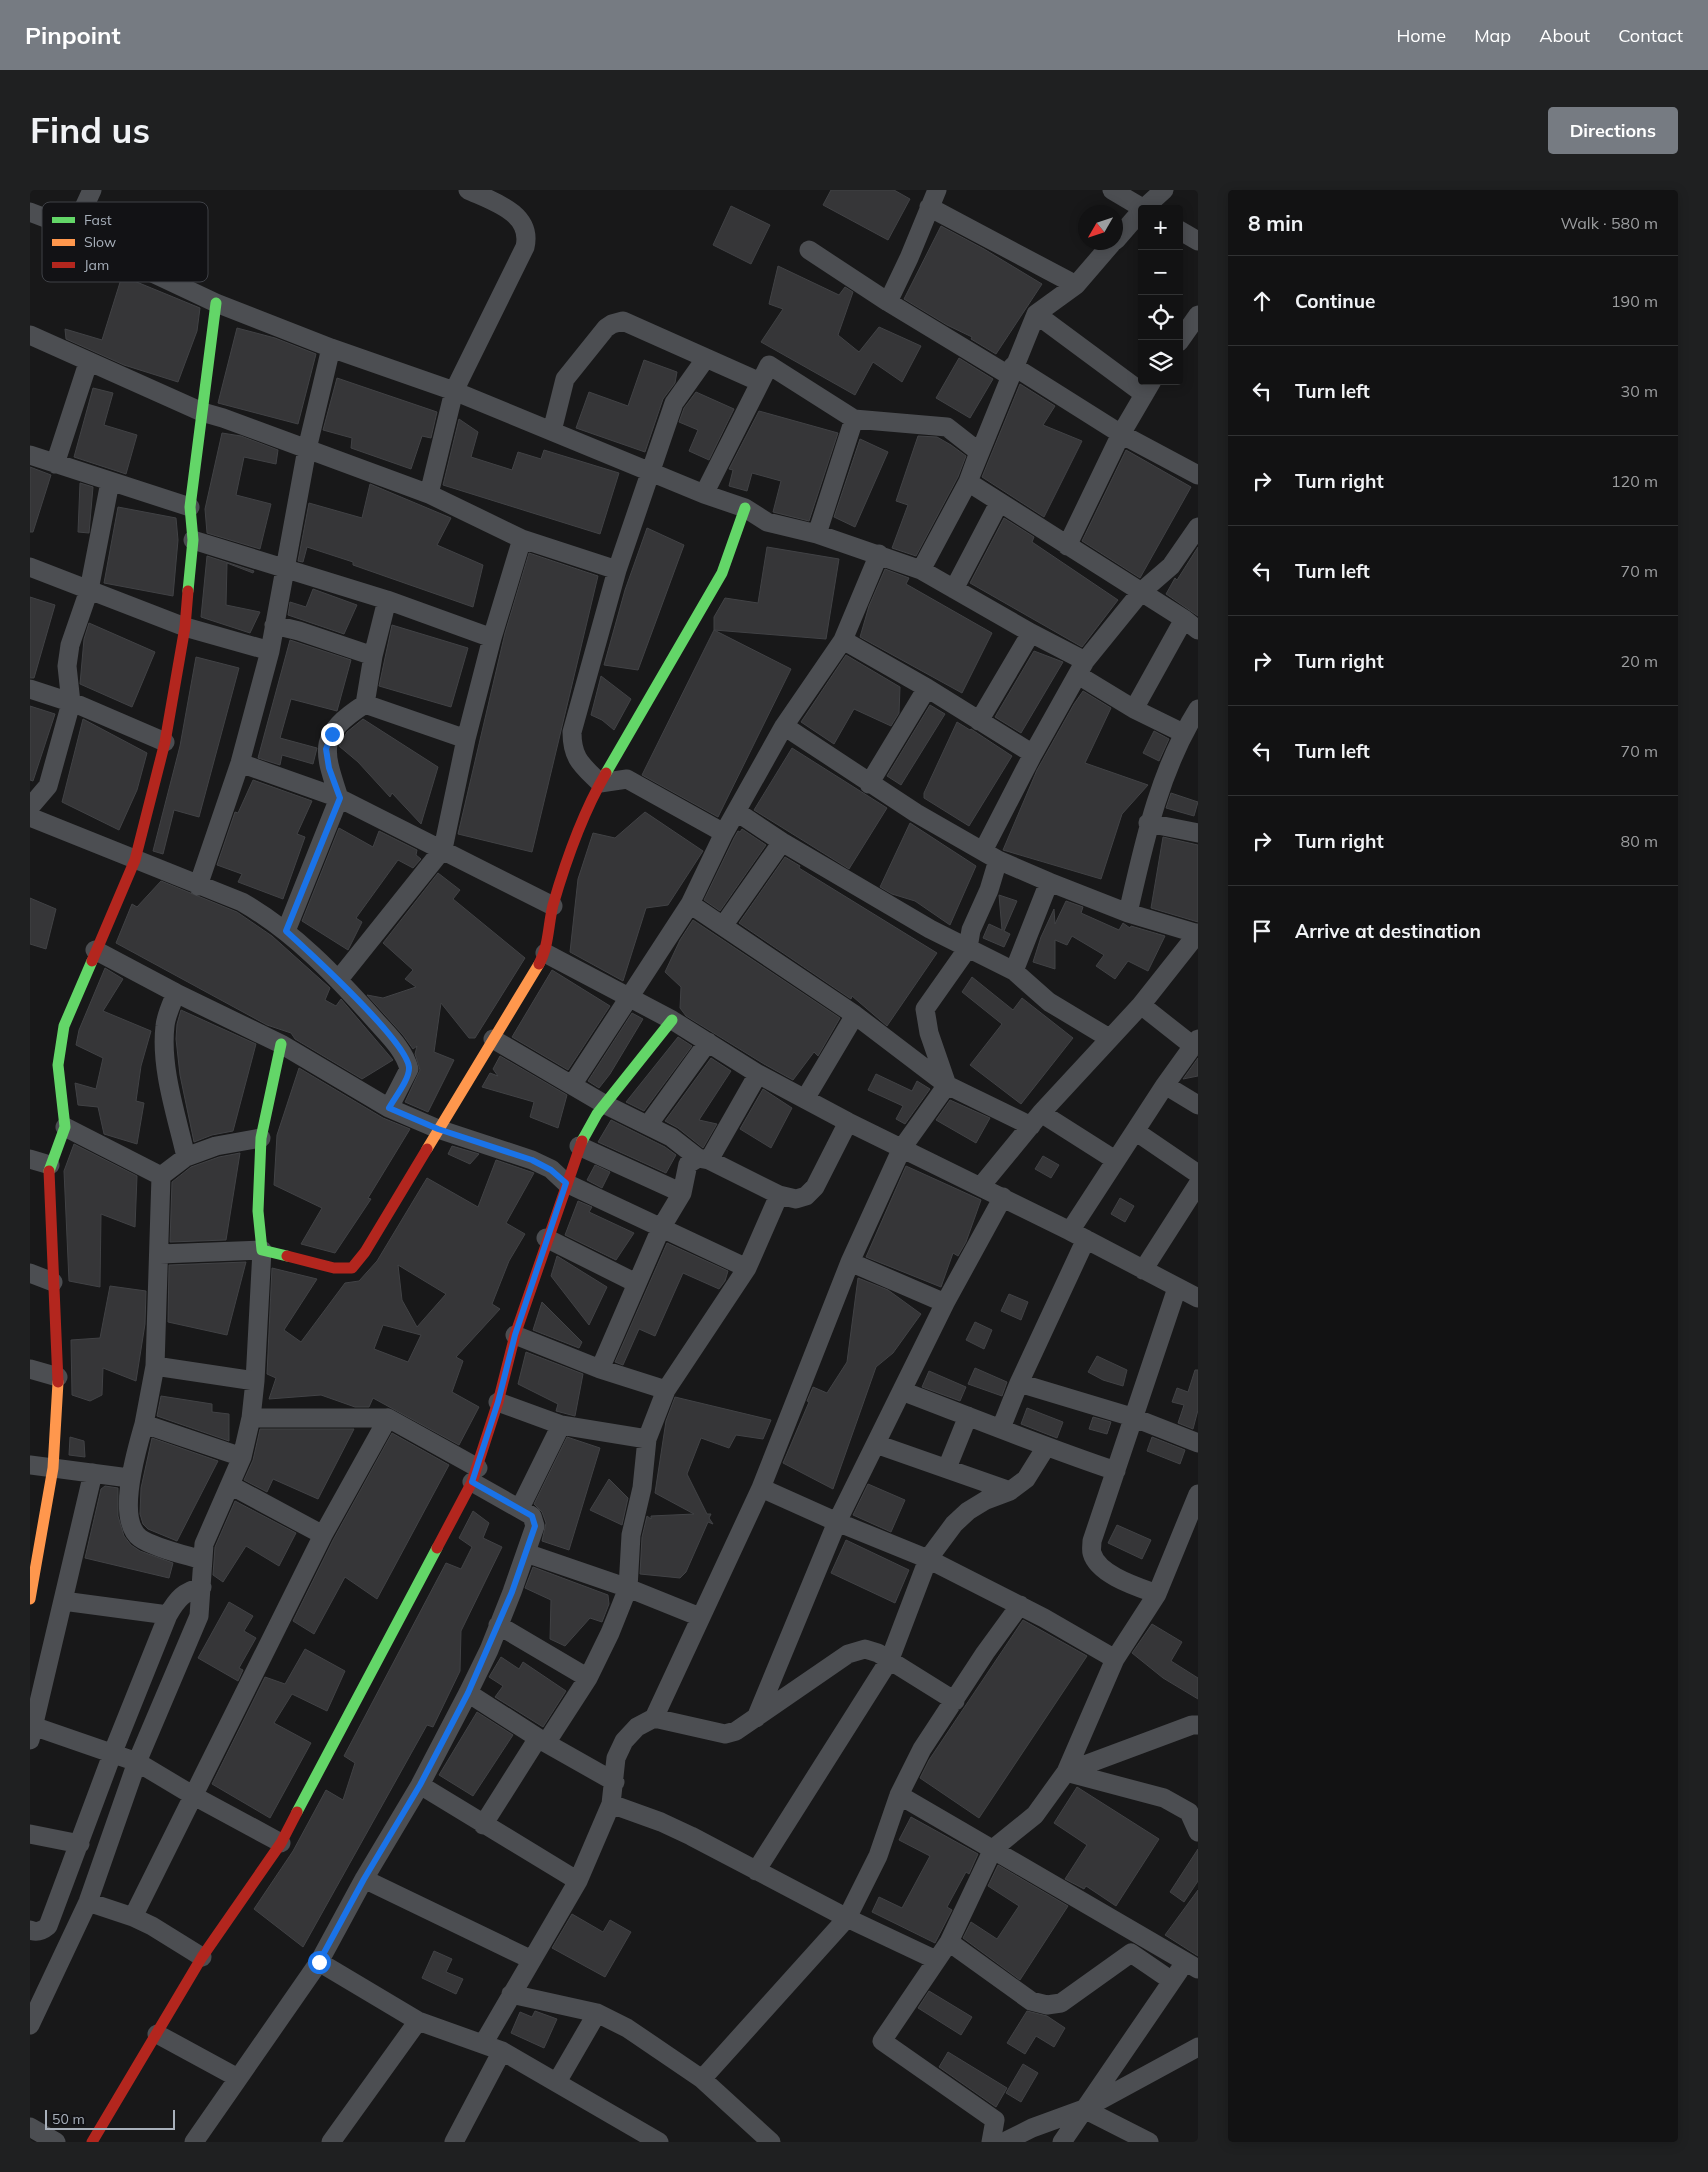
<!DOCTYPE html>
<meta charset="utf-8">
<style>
:root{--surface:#121213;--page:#1f2021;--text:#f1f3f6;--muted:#9c9ea0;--line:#313233;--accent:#767b82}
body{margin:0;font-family:Mulish,sans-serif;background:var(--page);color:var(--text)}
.controls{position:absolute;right:15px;top:15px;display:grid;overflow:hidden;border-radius:5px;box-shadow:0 2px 12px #0003}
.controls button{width:45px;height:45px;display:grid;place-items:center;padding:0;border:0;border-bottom:1px solid var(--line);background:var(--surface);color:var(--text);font:25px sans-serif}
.compass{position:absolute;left:1048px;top:15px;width:45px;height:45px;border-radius:50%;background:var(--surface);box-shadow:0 2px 12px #0003;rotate:231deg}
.scale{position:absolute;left:15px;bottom:12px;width:130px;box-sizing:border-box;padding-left:5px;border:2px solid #a8b0bb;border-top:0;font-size:14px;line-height:18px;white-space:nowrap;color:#a8b0bb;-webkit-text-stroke:4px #121215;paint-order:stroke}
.stop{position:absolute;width:15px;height:15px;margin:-11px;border:4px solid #1a73e8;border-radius:50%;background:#fff}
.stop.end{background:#1a73e8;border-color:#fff;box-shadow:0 1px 5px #0008}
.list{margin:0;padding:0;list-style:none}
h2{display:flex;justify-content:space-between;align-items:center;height:65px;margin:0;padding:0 20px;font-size:21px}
h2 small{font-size:16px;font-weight:400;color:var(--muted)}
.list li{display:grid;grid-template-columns:32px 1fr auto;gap:15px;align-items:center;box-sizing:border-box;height:90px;padding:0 20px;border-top:1px solid var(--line)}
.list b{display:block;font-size:19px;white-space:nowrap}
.list em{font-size:16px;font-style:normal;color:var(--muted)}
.icon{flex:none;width:28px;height:28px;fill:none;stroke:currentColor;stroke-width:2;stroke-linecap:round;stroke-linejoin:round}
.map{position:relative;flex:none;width:1168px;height:1952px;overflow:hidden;border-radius:5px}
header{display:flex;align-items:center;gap:30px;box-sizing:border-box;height:70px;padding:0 25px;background:var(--accent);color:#fff}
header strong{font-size:24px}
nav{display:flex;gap:28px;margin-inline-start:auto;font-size:18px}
.intro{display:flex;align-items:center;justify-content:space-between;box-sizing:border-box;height:120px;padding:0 30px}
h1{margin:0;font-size:35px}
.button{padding:12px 22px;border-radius:5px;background:var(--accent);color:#fff;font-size:18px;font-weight:700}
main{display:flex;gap:30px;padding:0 30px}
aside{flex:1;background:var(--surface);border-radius:5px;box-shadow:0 2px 12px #0003}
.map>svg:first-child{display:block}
.building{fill:#363638;stroke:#414245;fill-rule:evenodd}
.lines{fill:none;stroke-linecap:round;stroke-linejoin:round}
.street{stroke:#4c4e52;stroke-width:19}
.fast{stroke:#63d668;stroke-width:11}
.slow{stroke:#ff974d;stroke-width:11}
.jam{stroke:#b3261e;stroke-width:11}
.route{stroke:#1a73e8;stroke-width:6}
.key{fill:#121215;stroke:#3f4147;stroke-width:1}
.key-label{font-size:14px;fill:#a8b0bb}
</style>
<header>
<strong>Pinpoint</strong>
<nav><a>Home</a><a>Map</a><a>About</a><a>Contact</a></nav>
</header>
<div class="intro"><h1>Find us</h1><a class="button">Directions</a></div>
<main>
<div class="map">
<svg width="1168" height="1952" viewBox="0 0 1168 1952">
<rect width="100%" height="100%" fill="#181819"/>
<path class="building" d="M801,0H864L880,9L858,50L793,15Z
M701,16L740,35L721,74L683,55Z
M911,36L954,59L1012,94L966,164L941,149L942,147L917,135L874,109Z
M748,76L809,105L815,97L823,102L808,145L829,162L849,137L891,156L872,192L843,172L825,205L731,152L753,119L739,114Z
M92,86L170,118L167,141L148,192L94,175L36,149L35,139L72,150Z
M207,138L245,148L286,164L268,234L188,213Z
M929,168L963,189L940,228L906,208Z
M614,170L647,182L645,193L633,209L615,262L546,238L559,202L598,216Z
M307,188L407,222L401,248L392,246L381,279L321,258L322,248L293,240Z
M990,194L1025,216L1013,235L1052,251L1014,327L952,287Z
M63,198L83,203L74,235L107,245L96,284L44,267Z
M666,202L704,219L679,270L659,261L668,240L649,232L654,218Z
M729,221L808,243L779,331L743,322L751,291L722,283L717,301L699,296L703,280L699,279Z
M429,229L448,242L441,267L482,280L488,262L511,269L514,260L589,283L570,344L413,295Z
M192,243L211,246L248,260L246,274L214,267L206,305L241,314L230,359L177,343L175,319Z
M888,246L907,247L921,255L936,266L928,287L886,366L862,358L878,315L866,311Z
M830,249L858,262L825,337L804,327Z
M1096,260L1161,297L1110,388L1052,351Z
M0,277L21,285L3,342H0Z
M50,293L63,297L59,343L48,342Z
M340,294L421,328L407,355L453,375L443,417L323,375V372L277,357L273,372L268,371L279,313L332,328Z
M88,317L146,328L148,350L143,406L74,393Z
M974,328L1004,347L1002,352L1088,410L1052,457L940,393Z
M617,338L654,355L608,480L574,475L595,400Z
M737,357L809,369L796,449L684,440V427L695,408L728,413Z
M1168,357V426L1136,404L1145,388L1147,390Z
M499,363L568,386L502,662L428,644L475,443Z
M177,366L224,381L223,383L197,373L196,415L230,422L220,443L171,427Z
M855,379L879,388L876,394L962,443L932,503L830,447L839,416Z
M283,399L327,415L314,444L258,425L260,412L276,417Z
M0,407L25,415L4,488H0Z
M59,433L125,462L102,517L50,494L54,449Z
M362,435L438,458L421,517L349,496Z
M684,440L761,479L688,627L612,585Z
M260,450L321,470L307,521L261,509L250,548L287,558L283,574L252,565L250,575L228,568Z
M1004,461L1033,472L991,543L965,527Z
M816,465L870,497L869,523L861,536L824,519L804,554L771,532Z
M166,467L209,478L169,627L144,620L133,664L123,661L150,556Z
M571,486L601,509L584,540L572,530L561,525Z
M1053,501L1081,518L1055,573L1118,595L1092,624L1071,689L973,660L1007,580L1044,514Z
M900,515L915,524L871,595L857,586Z
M0,516L25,524L3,591L0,590Z
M53,529L117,563L107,600L89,640L32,612Z
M333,529L408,577L391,634L362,603L360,607L328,572L309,556L317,542Z
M927,532L940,540L941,539L982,566L939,636L894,608V603Z
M1124,541L1139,549L1129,571L1113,563Z
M762,558L857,618L819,679L724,620Z
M223,590L282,611L267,644L275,647L253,709L208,692L212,684L187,675L205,622L208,623Z
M1141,603L1168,612L1164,626L1136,618Z
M615,622L673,661L638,715L616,718L593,791L540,762L548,689L563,643L585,648Z
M880,633L946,676L920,735L885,711L862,704L850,697Z
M309,638L343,657L349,641L387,660L386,665L391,669L383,678L368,670L326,728L332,732L318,760L272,731Z
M712,639L736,655L690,721L674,710L704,648L708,641L710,642Z
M1133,647L1168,655V732L1121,718Z
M755,667L770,676L769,678L907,763L857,836L822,806L821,809L709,733Z
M408,683L430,700L423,709L495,768L445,848H439L411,813L404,862L424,870L398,922L375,912L390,880L385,864L387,856L383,859L373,845L337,805L353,808L386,797L375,789L383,780L353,753Z
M131,691L207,722L242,746L300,798L295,810L306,816L311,809L363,870L332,889L265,849L261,843L237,835L86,753L102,714L107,717Z
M969,705L987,711L974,741L980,744L974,757L953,748L959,734L972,740Z
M0,708L26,719L16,759L0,754Z
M1036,711L1053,717L1051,723L1089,740L1093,733L1100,738L1101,736L1135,746L1118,781L1098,771L1085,789L1066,776L1074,765L1042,746L1037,755L1025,750V779L1003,772L1011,747L1024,719L1025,734Z
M663,730L810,828L788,866L784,862L763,890L734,874L656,826L650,818L651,797L635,782L650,750Z
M75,778L93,789L73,821L121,841L111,876L106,911L114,913L107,954L74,944L68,917L48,915L45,893L66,899L73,868L46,855L49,840Z
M522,780L580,816L538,880L482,847Z
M942,787L983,820L992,808L1043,848L991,914L940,875L972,834L932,802Z
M151,820L226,854L203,941L182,945L164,952L150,885L146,849L147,834Z
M602,823L613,829L580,884L569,898L558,891Z
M648,847L662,856L614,921L596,912Z
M470,866L537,905L528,938L500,927L504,912L452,897L460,883L468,886L463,879Z
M681,868L701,881L669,930L687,934L673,958L648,938L635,931Z
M1168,868V886L1153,889Z
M269,878L353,928L380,939L338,1008L341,1009L305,1063L271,1054L292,1018L244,995L247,945Z
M846,884L882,901L887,891L900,899L875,934L866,929L873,916L838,900Z
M733,899L762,918L741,958L710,939Z
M920,910L960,928L946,953L906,930Z
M581,930L635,957L646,965L636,983L568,952Z
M44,954L107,986L105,1037L71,1024L70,1097L39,1091L34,981Z
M422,956L449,964L440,974L418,964Z
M210,963L196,1050L140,1052L142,992L161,977L189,967Z
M1013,966L1029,975L1021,988L1005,979Z
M466,970L504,983L476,1033L495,1044L479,1071L462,1114L470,1119L426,1167L433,1171L422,1202L449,1217L429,1255L343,1208L339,1217H325L291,1205L239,1209L246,1188L237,1184L242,1078L287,1089L254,1140L271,1152L315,1093L329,1091L347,1071L397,988L448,1017ZM368,1075L416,1104L387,1137L372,1110ZM353,1135L391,1145L378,1172L344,1159Z
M565,975L580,982L572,998L557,990Z
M876,976L951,1010L936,1052L928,1066L923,1063L911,1097L836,1067Z
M1090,1008L1104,1016L1095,1032L1081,1024Z
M548,1011L562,1017L559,1022L604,1043L586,1070L535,1045Z
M637,1053L698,1081L695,1091L689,1099L653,1083L625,1146L609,1139L593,1175L585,1172Z
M527,1066L577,1097L559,1135L521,1086Z
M216,1072L197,1145L138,1132L139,1075Z
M828,1088L858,1100L891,1124L863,1163L846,1177L803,1299L753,1273L779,1212L777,1211L783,1197L797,1203L817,1172Z
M80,1096L116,1101L115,1134L106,1191L73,1178L72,1205L60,1211L42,1205L41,1150L70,1148Z
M979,1104L998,1112L991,1130L971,1121Z
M512,1112L552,1152L549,1158L503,1140Z
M945,1132L962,1140L954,1159L936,1150Z
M496,1162L553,1184L545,1226L526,1221L528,1214L488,1194Z
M1067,1166L1097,1180L1093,1196L1073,1190L1058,1182Z
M945,1178L977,1192L972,1206L938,1194Z
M1165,1180H1168V1220L1163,1239L1148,1233L1154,1215L1142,1212L1147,1198L1158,1202Z
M899,1181L936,1197L930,1211L892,1197Z
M131,1206L182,1214V1222L199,1224V1251L127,1226Z
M645,1207L741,1230L733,1249L706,1245L699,1258L671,1248L657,1284L677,1324H681L679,1328L683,1334L678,1332L656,1382L650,1388L610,1384L612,1347L617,1326L621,1329V1326L664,1324L625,1303L636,1231Z
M997,1218L1033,1232L1027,1248L991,1234Z
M1063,1227L1081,1232L1077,1244L1059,1239Z
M230,1239H324L288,1309L243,1289L237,1302L214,1290L223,1270Z
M362,1243L419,1275L347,1409L315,1387L284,1444L263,1431L303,1350Z
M40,1247L54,1251L55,1267L39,1265Z
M537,1247L570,1258L539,1360L512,1351L516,1333L512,1322L504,1314Z
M1122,1247L1155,1260L1150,1274L1117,1261Z
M122,1248L188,1271L147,1351L118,1339L113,1334L110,1324L111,1298Z
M579,1289L598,1308L592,1335L560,1320Z
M838,1294L875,1310L861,1342L823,1325Z
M75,1296L88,1298V1326L94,1346L101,1355L110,1361L143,1373L139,1388L55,1368L71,1299Z
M205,1311L266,1343L249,1376L216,1356L193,1392L183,1385L185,1357Z
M443,1321L459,1333L453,1348L472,1357L431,1441L430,1481L403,1537L397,1535L273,1757L224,1719L263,1661L296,1600L313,1610L325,1573L314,1566L416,1373L431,1379L442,1357L429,1348Z
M1087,1335L1121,1350L1112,1369L1078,1353Z
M816,1350L879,1380L865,1413L801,1383Z
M503,1377L578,1405L579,1414L572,1432L560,1428L535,1456L520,1449L521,1410L495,1398Z
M199,1412L223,1426L214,1441L226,1448L209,1478L213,1480L208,1491L168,1468Z
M993,1430L1057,1466L949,1628L890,1588L899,1570Z
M1122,1434L1152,1452L1141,1471L1168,1488V1509L1133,1488L1102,1463Z
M275,1459L315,1481L297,1521L262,1504L244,1533L281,1553L240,1628L182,1594L235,1487L255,1494Z
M471,1467L489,1479L493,1472L536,1501L513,1537L465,1507L473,1496L459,1487Z
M447,1522L483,1545L443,1606L409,1585Z
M1047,1597L1129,1649L1086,1716L1056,1696L1054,1699L1035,1689L1057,1655L1024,1633Z
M881,1627L948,1664L939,1684L936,1682L917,1717L922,1720L905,1753L842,1722L849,1707L872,1718L900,1666L869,1650Z
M1168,1659V1691L1154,1712L1140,1702Z
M968,1675L1038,1716L990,1790L933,1748L941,1732L967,1749L989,1716L958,1696Z
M1168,1700V1766L1135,1745Z
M542,1724L573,1742L580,1730L601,1742L575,1787L522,1758Z
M404,1761L422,1769L416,1782L433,1789L426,1804L392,1788Z
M899,1801L942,1827L931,1845L888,1818Z
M505,1821L527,1829L514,1858L481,1843L490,1822L502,1827Z
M997,1821L1017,1826L1035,1838L1024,1857L1006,1846L995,1864L977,1853Z
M918,1862L977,1898L966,1917L909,1877Z
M993,1874L1008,1883L991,1912L976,1903Z"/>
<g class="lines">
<path class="street" d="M1082,0L1114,19
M899,17L1046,95
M1113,19L1134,0
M0,22L44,39L84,65L186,113L301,158L424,201L674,304L715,318L737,332L787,344L891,380L1001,443L1055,471
M44,39L62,0
M1149,40L1168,51
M1086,50L1112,20
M779,60L858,112L980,186
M858,112L879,68L907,0
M1006,124L1114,204
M0,145L172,222L193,228L399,304L492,349L587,380
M1149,152L1168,125
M676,168L644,213L587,380L542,542C542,569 552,575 570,593L597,589L694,643
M983,176L1091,244L1168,285
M522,241L535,189L576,138L582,134L593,131L730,192
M0,265L160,317
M25,274L58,173
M399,304L424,201L495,57C503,23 462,11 438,0
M674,304L739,175L824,229L917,237L949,262L938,292L1154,429L1168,440
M787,344L824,229
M163,350L357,410L462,448
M1037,356L1091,244L1122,191
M0,377L155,437L240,461
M891,380L938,292L1006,124L1046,95L1083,52
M924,399L969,313
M244,435L269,441L343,466
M813,450L849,364
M1048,485L1104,519L1153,543
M0,499L49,515L135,552
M335,514L436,549
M1104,519L1154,429
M949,531L1001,443
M754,536L886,623L968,670L1019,692L1098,723L1168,744
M210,573L309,608L523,716
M839,594L897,498
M0,617L18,596L41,513L37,476L40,455L59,400L80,292
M707,622L752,652L900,739L984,781L1019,812L1079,848
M0,627L212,712C264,742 305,785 344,829C357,844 374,859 379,879L359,918
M1118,633L1168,643
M953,661L1003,564L1055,471L1111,402L1141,376L1168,337
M168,696L210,573L240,461L277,259L301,158
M660,714L825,825L917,895L1001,936
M1098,723C1114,653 1129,581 1168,519
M693,736L752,652
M256,741L309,608C293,559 287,545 335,514L343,466L357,410
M65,760L146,803L251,854L359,918L408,939L502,970L521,979L536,993L717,1078
M515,763L642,830L728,884L818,932L1040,1041L1168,1108
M984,781L1019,692
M309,789L413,659L436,549L462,448L492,349
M146,803C142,813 136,825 135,836C130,878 147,927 156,967
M1111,815L1163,856
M463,849L574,914L641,947L668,968L679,970L749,1005L766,1009L776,1006L785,997L818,932
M542,895L660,714L694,643L754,536L813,450L897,498L1003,564
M917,895L899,843L895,819L938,758L941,740L959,700L968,670
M1135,895L1168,915
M775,909L825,825
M1011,923L1085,970
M618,935L678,852
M35,937L131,986
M1105,941L1168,984
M549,956L652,1003
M0,969L20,975
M679,970L728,884
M131,986L156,967L186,956L231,948
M951,996L1011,923L1111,815L1168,743
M1040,1041L1135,895L1168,849
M516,1048L606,1093
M130,1064L232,1060L225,1191L221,1228
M820,1072L915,1113
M1113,1080L1168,994
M0,1083L23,1092
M485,1145L570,1179L636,1200
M125,1176L225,1191
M0,1179L28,1187
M570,1179L631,1038L652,1003L658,974L668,968
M989,1193L1102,1227L1168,1253
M872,1201C943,1228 1014,1257 1086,1281
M468,1212L531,1235L617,1249
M114,1234L125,1176L131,986
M971,1238L989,1193L1056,1049
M846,1254L980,1301
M0,1275L99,1288
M917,1278L938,1226
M200,1295L293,1345
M731,1298L807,1332L898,1369L1014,1428L1085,1469
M490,1318L531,1235
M496,1363L598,1398L670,1427
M172,1370C156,1365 122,1357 110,1348C85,1329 107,1259 114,1234L212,1267
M1127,1404C1108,1397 1068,1385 1062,1363C1061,1360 1062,1355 1062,1351L1147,1098
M138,1425C147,1409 154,1401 172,1397
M468,1435L558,1488
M438,1503L516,1553L585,1592
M624,1528L731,1298L820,1072L872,958L917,895
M726,1528L807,1332L915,1113L973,1007
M0,1535L107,1572L164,1606L251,1653
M0,1550L63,1283
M516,1553L558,1488L580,1443L598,1398L601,1345L612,1298L617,1249L636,1200L717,1078L749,1005
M1036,1582L1134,1608L1159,1622L1168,1642
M1036,1582L1162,1535H1168
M390,1595L548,1691
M869,1605L1168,1779
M581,1614L631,1632L661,1646L817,1728L906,1770
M453,1635L508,1548
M0,1644L50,1654
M726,1681L860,1469L898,1369L924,1334L938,1321L956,1310L980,1301L996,1289L1016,1257
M334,1689L502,1770
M58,1712L103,1727L122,1736L172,1767
M103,1727L293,1345L358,1228
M0,1740C7,1743 12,1741 18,1736L83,1562L138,1425L33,1411
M919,1752L1001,1811L1017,1815L1031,1813L1101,1763L1142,1791
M289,1772L388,1831L472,1861L629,1952
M481,1804L567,1823L597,1838L672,1889L741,1952
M0,1835L58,1712L107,1572L169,1426L174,1354L212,1267L221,1228H358L448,1278
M127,1844L208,1888
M453,1854L548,1691L581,1614L586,1568L594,1551L607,1537L624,1528L695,1544L706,1541L818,1464L835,1459L848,1463L925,1511
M672,1889L817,1728L848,1666L869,1605L892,1559L955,1463L990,1415
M527,1892L567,1823
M1054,1919L1119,1952
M0,1937L26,1952
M164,1952L289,1772L334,1689L390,1595L438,1503L459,1460L482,1402L505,1336L502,1326L442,1292
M301,1952L388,1831
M424,1952L472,1861
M961,1952L965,1930L852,1851L919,1752L963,1659L1005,1625L1036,1582L1085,1469L1127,1404L1168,1304
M974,1952L1002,1938L1054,1919L1168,1857
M1032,1952L1149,1781"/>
<path class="fast" d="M158,401L163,350L160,317L186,113
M576,583L692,383L715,318
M251,854L231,948L228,1021L232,1060L257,1066
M552,951L567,924L642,830
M19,981L35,937L28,875L34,836L62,771
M267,1622L407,1358"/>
<path class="slow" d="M397,959L509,774
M0,1409L23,1278L28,1192"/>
<path class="jam" d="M62,771L105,670L135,552L155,437L158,401
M509,774C519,756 518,735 523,715C536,670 552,624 576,583
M19,981L28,1192
M257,1066L304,1078H322L335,1062L397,959
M407,1358L442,1292L468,1212L485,1145L552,951
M62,1952L172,1767L251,1653L267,1622"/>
</g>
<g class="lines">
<path class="route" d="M289,1772L334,1689L390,1595L438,1503L482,1402L505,1336L502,1326L442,1292L468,1212L485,1145L536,993L521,980L502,970L408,939L359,918C365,907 380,889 379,877C376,851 279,762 256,741L310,608L299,578L296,559L302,544"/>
</g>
<rect x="12" y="12" width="166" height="80" rx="8" class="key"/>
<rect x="22" y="27" width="23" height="6" fill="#63d668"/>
<rect x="22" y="49" width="23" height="7" fill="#ff974d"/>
<rect x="22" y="72" width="23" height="6" fill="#b3261e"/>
<g class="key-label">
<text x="54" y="35">Fast</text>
<text x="54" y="57">Slow</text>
<text x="54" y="80">Jam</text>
</g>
</svg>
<div class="controls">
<button>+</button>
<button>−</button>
<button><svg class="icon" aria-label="locate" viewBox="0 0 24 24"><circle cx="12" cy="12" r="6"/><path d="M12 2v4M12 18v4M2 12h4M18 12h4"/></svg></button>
<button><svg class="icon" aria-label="layers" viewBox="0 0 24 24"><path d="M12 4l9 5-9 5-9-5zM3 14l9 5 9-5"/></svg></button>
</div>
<svg class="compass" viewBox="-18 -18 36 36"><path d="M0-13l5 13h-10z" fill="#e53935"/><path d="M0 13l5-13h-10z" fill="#9c9ea0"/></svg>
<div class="scale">50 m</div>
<div class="stop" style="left:289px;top:1772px"></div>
<div class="stop end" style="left:302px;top:544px"></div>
</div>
<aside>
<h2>8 min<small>Walk · 580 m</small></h2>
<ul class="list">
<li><svg class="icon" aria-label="ahead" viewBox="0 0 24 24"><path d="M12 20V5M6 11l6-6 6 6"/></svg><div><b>Continue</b></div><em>190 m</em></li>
<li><svg class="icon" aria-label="left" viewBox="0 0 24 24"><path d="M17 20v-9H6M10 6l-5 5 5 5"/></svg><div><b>Turn left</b></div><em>30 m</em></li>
<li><svg class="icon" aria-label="right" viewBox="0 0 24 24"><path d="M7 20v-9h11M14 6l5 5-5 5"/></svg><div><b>Turn right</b></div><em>120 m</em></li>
<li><svg class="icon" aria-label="left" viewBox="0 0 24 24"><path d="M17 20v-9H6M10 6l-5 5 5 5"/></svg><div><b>Turn left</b></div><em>70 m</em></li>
<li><svg class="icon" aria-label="right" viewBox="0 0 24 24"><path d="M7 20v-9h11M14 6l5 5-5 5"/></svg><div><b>Turn right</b></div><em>20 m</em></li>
<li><svg class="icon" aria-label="left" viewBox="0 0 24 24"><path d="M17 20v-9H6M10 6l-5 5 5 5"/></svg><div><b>Turn left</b></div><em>70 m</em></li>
<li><svg class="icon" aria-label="right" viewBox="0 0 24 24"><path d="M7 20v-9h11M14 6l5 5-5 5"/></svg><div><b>Turn right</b></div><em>80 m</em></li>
<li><svg class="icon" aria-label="arrive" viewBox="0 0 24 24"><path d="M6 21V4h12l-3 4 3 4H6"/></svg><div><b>Arrive at destination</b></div></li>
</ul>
</aside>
</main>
